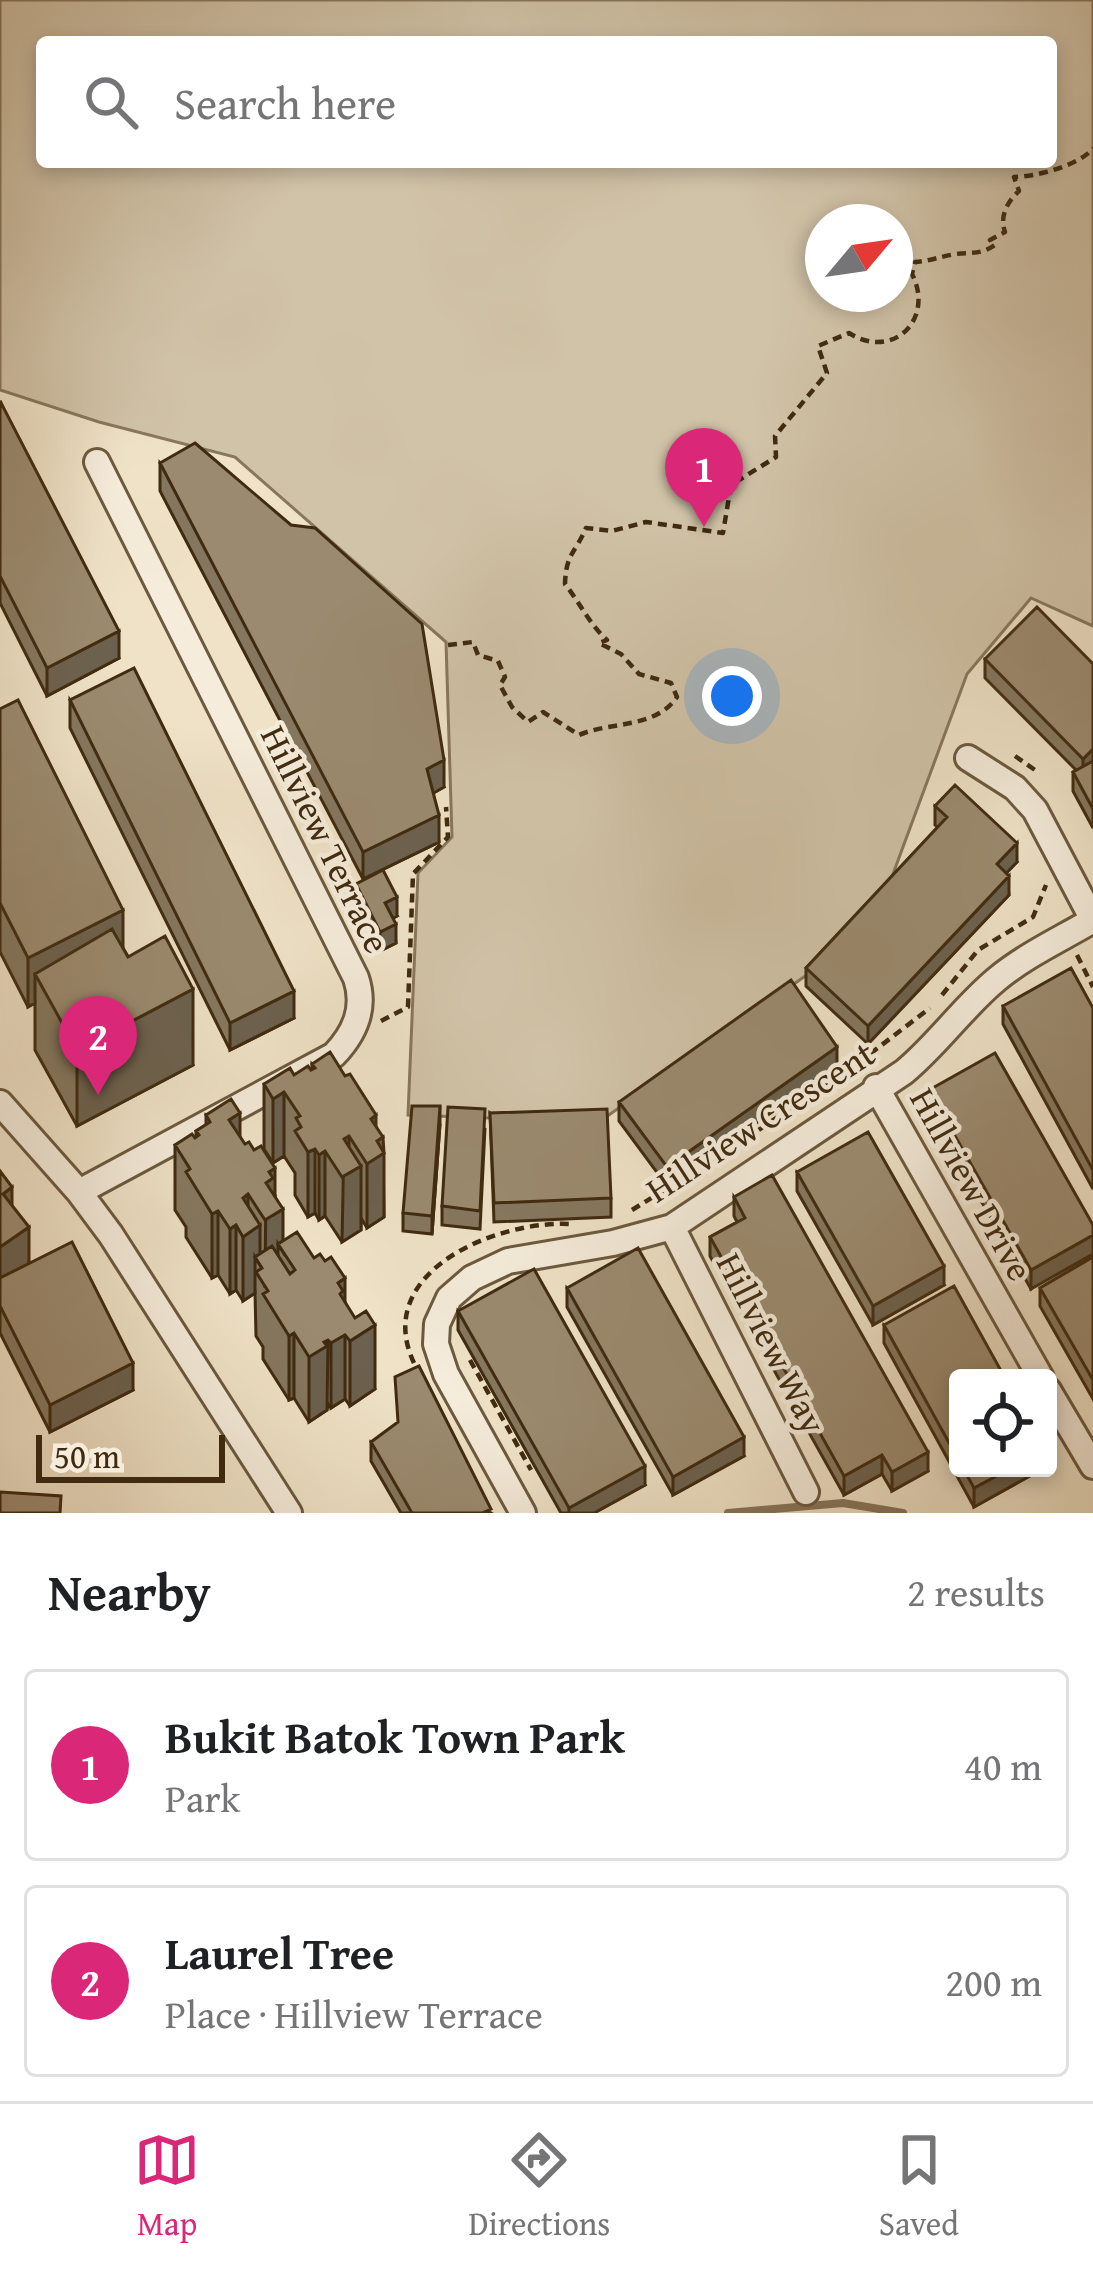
<!DOCTYPE html>
<meta charset="utf-8">
<style>
:root{--surface:#fff;--page:#f2f2f2;--text:#202124;--muted:#757577;--line:#e0e0e0;--accent:#db2777}
body{margin:0;font-family:"Gentium Book Plus",serif;background:var(--page);color:var(--text)}
.controls{position:absolute;right:36px;bottom:36px;display:grid;overflow:hidden;border-radius:12px;box-shadow:0 6px 18px #0003}
.controls button{width:108px;height:108px;display:grid;place-items:center;padding:0;border:0;border-bottom:3px solid var(--line);background:var(--surface);color:var(--text);font:60px sans-serif}
.compass{position:absolute;left:805px;top:204px;width:108px;height:108px;border-radius:50%;background:var(--surface);box-shadow:0 6px 18px #0003;rotate:61deg}
.scale{position:absolute;left:36px;bottom:30px;width:189px;box-sizing:border-box;padding-left:12px;border:6px solid #402b10;border-top:0;font-size:33px;line-height:42px;white-space:nowrap;color:#402b10;-webkit-text-stroke:9px #f5ecdb;paint-order:stroke}
.you{position:absolute;left:732px;top:696px;width:42px;height:42px;margin:-30px;border:9px solid #fff;border-radius:50%;background:#1a73e8;box-shadow:0 0 0 18px #1a73e833}
.badge{display:grid;place-items:center;width:78px;height:78px;border-radius:50%;background:var(--accent);color:#fff;font-size:39px;font-weight:700}
.pin{position:absolute;translate:-50% -99px;filter:drop-shadow(0 3px 6px #0008)}
.pin::after{content:'';position:absolute;top:63px;width:42px;height:36px;background:inherit;clip-path:polygon(0 0,100% 0,50% 100%)}
.list{margin:0;padding:0;list-style:none}
h2{display:flex;justify-content:space-between;align-items:center;height:156px;margin:0;padding:0 48px;font-size:51px}
h2 small{font-size:39px;font-weight:400;color:var(--muted)}
.list li{display:grid;grid-template-columns:78px 1fr auto;gap:36px;align-items:center;box-sizing:border-box;height:192px;margin:0 24px 24px;padding:0 24px;border:3px solid var(--line);border-radius:12px}
.list b{display:block;font-size:45px;white-space:nowrap}
.list p{margin:0;font-size:39px;white-space:nowrap;color:var(--muted)}
.list em{font-size:39px;font-style:normal;color:var(--muted)}
.icon{flex:none;width:66px;height:66px;fill:none;stroke:currentColor;stroke-width:2;stroke-linecap:round;stroke-linejoin:round}
.map{position:relative;flex:none;width:1093px;height:1513px;overflow:hidden}
.search{position:absolute;background:var(--surface);box-shadow:0 6px 18px #0003;left:36px;right:36px;top:36px;height:132px;display:flex;align-items:center;gap:30px;box-sizing:border-box;padding:0 42px;border-radius:12px;color:var(--muted);font-size:45px}
.sheet{height:588px;background:var(--surface)}
nav{display:flex;justify-content:space-around;align-items:center;box-sizing:border-box;height:168px;border-top:3px solid var(--line);background:var(--surface);font-size:33px;color:var(--muted)}
nav a{display:grid;justify-items:center;gap:6px}
nav .on{color:var(--accent)}
.map>svg:first-child{display:block}
.green{fill:#d1c3a8;stroke:#88775c;stroke-width:3;fill-rule:evenodd}
.lines{fill:none;stroke-linecap:round;stroke-linejoin:round}
.stream{stroke:#867459;stroke-width:8}
.street-casing{stroke:#6c593e;stroke-width:30}
.path{stroke:#402b10;stroke-width:4.5;stroke-dasharray:9 6;stroke-linecap:butt}
.street{stroke:#f5ecdb;stroke-width:24}
.wall{fill:#85775f;stroke:#402b10;stroke-width:3}
.shaded-wall{fill:#6c614e;stroke:#402b10;stroke-width:3}
.building{fill:#9b8a6f;stroke:#402b10;stroke-width:3}
.labels{text-anchor:middle;stroke-width:9;stroke-linejoin:round;paint-order:stroke}
.street-label{font-size:36px;fill:#402b10;stroke:#f5ecdb}
</style>
<div class="map">
<svg width="1093" height="1513" viewBox="0 0 1093 1513">
<rect width="100%" height="100%" fill="#efe2c7"/>
<filter id="stains"><feTurbulence type="fractalNoise" baseFrequency=".00167" numOctaves="4"/><feColorMatrix values="0 0 0 0 .2 0 0 0 0 .09 0 0 0 0 .02 0 0 0 .5 -.17"/></filter>
<radialGradient id="worn" r=".72"><stop offset=".6" stop-color="#630" stop-opacity="0"/><stop offset="1" stop-color="#630" stop-opacity=".3"/></radialGradient>
<path class="green" d="M0,0H1093V626L1031,598L967,674L873,928L599,1122L408,1115L418,873L452,837L446,642L235,457L99,422L0,390ZM42,42H1051V162H42ZM823,222H895V294H823Z"/>
<g class="lines">
<path class="stream" d="M728,1513L843,1503L903,1513"/>
<defs>
<path id="street" d="M968,758L1015,788L1035,810L1093,920
M876,1087L1041,1378
M0,1103L79,1192L111,1235L289,1513
M79,1192L334,1055C355,1033 366,1008 356,978L97,462
M672,1227L806,1492
M1048,1390L1093,1466
M523,1513L446,1374L436,1344L437,1324L449,1298L472,1278L508,1261L613,1243L672,1227L904,1072C938,1044 963,1007 997,979C1026,955 1061,939 1093,920"/>
</defs>
<use href="#street" class="street-casing"/>
<path class="path" d="M448,645L473,642L478,655L498,661L505,677L500,685L512,707L528,722L543,712L579,735C611,721 655,729 677,697L671,683L639,674L621,654L599,643L607,640C590,625 580,603 565,584C566,553 575,554 586,528L612,531L646,522L723,533L731,485L776,457L775,436L827,373L818,346L849,333C893,361 935,319 912,274L915,262C930,261 942,256 956,254C972,252 980,255 995,245L990,240L1005,232C999,216 1008,201 1019,191L1014,177C1035,177 1081,165 1093,148
M1015,756L1035,770
M1077,955L1093,987
M942,995L978,950L1033,917L1046,885
M381,1021L408,1007L413,874L448,837L446,807
M921,1091L923,1111L947,1157
M632,1210L735,1146L862,1060L930,1008
M470,1360L531,1470
M414,1363C371,1272 497,1220 570,1224"/>
<use href="#street" class="street"/>
</g>
<path class="wall" d="M0,401L119,658L47,696L0,603Z
M160,463L444,787L433,793L439,842L363,879L160,491Z
M985,659L1093,664V828L1073,791V772L1076,770L985,678Z
M70,700L294,1018L230,1050L70,728Z
M0,709L123,948L193,1065L77,1126L35,1050V1003L28,1007L0,952Z
M935,806L1017,862L1006,873L1009,895L868,1044L806,986V968L938,827L935,825Z
M356,884L397,916L393,918L396,943L380,951L356,902Z
M1003,1006L1093,1008V1189L1003,1024Z
M312,1064L376,1127L383,1151L384,1217L367,1228L361,1218V1230L342,1242L325,1216L319,1220L315,1213L308,1217L295,1195V1173L284,1156L273,1163L264,1149V1084L312,1069Z
M837,1066L667,1186L619,1121V1102Z
M929,1090L1093,1225L1031,1289L929,1109Z
M490,1113L611,1198V1217L494,1222Z
M206,1115L240,1138L275,1195L283,1241L345,1302L375,1389L350,1406L345,1399L331,1408L328,1404L327,1410L309,1422L294,1398L289,1400L263,1359V1347L256,1336L255,1293L243,1301L236,1290L230,1294L218,1275L212,1278L186,1237V1227L175,1210V1145L196,1137V1131L206,1125Z
M440,1124L432,1234L403,1231V1213Z
M485,1128L480,1229L442,1225V1206Z
M0,1171L29,1263L133,1390L50,1432L0,1333Z
M797,1172L944,1285L873,1325L797,1191Z
M734,1197L928,1471L892,1491L882,1474L844,1495L710,1256V1237L737,1222L734,1216Z
M1093,1257V1399L1040,1306V1288Z
M567,1288L744,1456L673,1495L567,1307Z
M458,1311L645,1485L594,1513H561L458,1330Z
M884,1325L958,1378V1468H1044L974,1507L884,1343Z
M371,1442L491,1513H401L371,1461Z"/>
<path class="shaded-wall" d="M119,631V658L47,696V668Z
M1093,749V768L1083,777V759Z
M444,760V787L427,797V769Z
M439,815V842L363,879V852Z
M1017,843V862L997,883V864Z
M1009,876V895L868,1044V1026Z
M397,897V916L385,922V903Z
M123,910V960L35,974V1003L28,1007V958Z
M396,924V943L380,951V932Z
M193,989V1065L77,1126V1050Z
M294,991V1018L230,1050V1023Z
M837,1047V1066L667,1186V1167Z
M284,1092V1156L273,1163V1099Z
M440,1106V1124L432,1234V1216Z
M240,1113V1178L229,1120Z
M376,1115V1158L377,1141L383,1137L384,1153V1217L367,1228V1164L371,1119Z
M349,1136V1173L361,1166V1230L342,1242L344,1139Z
M315,1149V1213L308,1217V1152Z
M325,1151V1216L319,1220V1155Z
M275,1168V1214L283,1209V1252L278,1244V1276L265,1285L266,1183L269,1172Z
M12,1187V1237L3,1194Z
M248,1194V1233L260,1225V1265L255,1257V1293L243,1301V1198Z
M218,1211V1275L212,1278V1214Z
M236,1225V1290L230,1294V1229Z
M29,1227V1277L0,1297V1247Z
M1093,1235V1254L1031,1289V1270Z
M944,1266V1285L873,1325V1306Z
M345,1278V1399L331,1408V1343L338,1283Z
M375,1325V1389L350,1406V1341Z
M294,1333V1398L289,1400V1336Z
M328,1340L327,1410L309,1422V1357Z
M133,1363V1390L50,1432V1405Z
M744,1437V1456L673,1495V1477Z
M928,1452V1471L892,1491V1472Z
M882,1455V1474L844,1495V1476Z
M645,1466V1485L594,1513H569V1508Z
M1011,1468H1044L974,1507V1488Z"/>
<path class="building" d="M0,401L119,631L47,668L0,576Z
M195,443L291,525L315,528L422,624L444,760L427,769L439,815L363,852L160,463Z
M1037,607L1093,664V749L1083,759L985,659Z
M134,668L294,991L230,1023L70,700Z
M18,700L123,910L28,958L0,903V709Z
M1093,761V809L1073,772Z
M955,785L1017,843L997,864L1009,876L868,1026L806,968L947,817L935,806Z
M383,870L397,897L385,903L396,924L380,932L356,884Z
M112,929L128,957L165,936L193,989L77,1050L35,974Z
M1071,968L1093,1008V1170L1003,1006Z
M791,980L837,1047L667,1167L619,1102Z
M330,1052L345,1076L350,1074L376,1115L371,1119L383,1137L377,1141L384,1153L367,1164L349,1136L344,1139L361,1166L342,1177L325,1151L319,1155L315,1149L308,1152L295,1131L301,1127L296,1118L300,1116L284,1092L273,1099L264,1084L290,1068L294,1075L308,1066L311,1070L315,1068L312,1064Z
M995,1053L1093,1225V1235L1031,1270L929,1090Z
M231,1099L240,1113L229,1120L245,1144L249,1142L254,1150L261,1146L275,1168L269,1172L273,1178L266,1183L283,1209L265,1220L248,1194L243,1198L260,1225L243,1237L236,1225L230,1229L218,1211L212,1214L186,1172L190,1169L175,1145L192,1134L195,1138L199,1135L196,1131L210,1122L206,1115Z
M412,1106H440L432,1216L403,1213Z
M448,1107L485,1109L480,1211L442,1206Z
M607,1109L611,1198L494,1203L490,1113Z
M868,1132L944,1266L873,1306L797,1172Z
M0,1171L12,1187L3,1194L29,1227L0,1247Z
M772,1175L928,1452L892,1472L882,1455L844,1476L710,1237L745,1218L734,1197Z
M297,1232L314,1258L320,1254L325,1261L331,1257L345,1278L338,1283L343,1291L340,1294L355,1318L366,1311L375,1325L350,1341L345,1335L331,1343L328,1340L324,1342L327,1346L309,1357L294,1333L289,1336L263,1294L268,1291L256,1272L262,1268L255,1257L272,1246L290,1274L295,1270L278,1244Z
M72,1242L133,1363L50,1405L0,1306V1278Z
M638,1248L744,1437L673,1477L567,1288Z
M1093,1257V1380L1040,1288Z
M534,1269L645,1466L569,1508L458,1311Z
M954,1286L1005,1378H958V1459L884,1325Z
M419,1366L491,1509L482,1513H412L371,1442L398,1422L395,1377Z
M963,1468H1011L974,1488Z
M0,1492L61,1496L60,1513H0Z"/>
<g class="labels">
<g class="street-label">
<text transform="translate(326 839) rotate(64)" y="13">Hillview Terrace</text>
<text transform="translate(760 1121) rotate(-33)" y="13">Hillview Crescent</text>
<text transform="translate(972 1184) rotate(61)" y="13">Hillview Drive</text>
<text transform="translate(772 1343) rotate(63)" y="13">Hillview Way</text>
</g>
</g>
<rect width="100%" height="100%" filter="url(#stains)"/>
<rect width="100%" height="100%" fill="url(#worn)"/>
</svg>
<div class="controls">
<button><svg class="icon" aria-label="locate" viewBox="0 0 24 24"><circle cx="12" cy="12" r="6"/><path d="M12 2v4M12 18v4M2 12h4M18 12h4"/></svg></button>
</div>
<svg class="compass" viewBox="-18 -18 36 36"><path d="M0-13l5 13h-10z" fill="#e53935"/><path d="M0 13l5-13h-10z" fill="#757577"/></svg>
<div class="scale">50 m</div>
<div class="you"></div>
<div class="pin badge" style="left:704px;top:527px">1</div>
<div class="pin badge" style="left:98px;top:1095px">2</div>
<div class="search"><svg class="icon" aria-label="search" viewBox="0 0 24 24"><circle cx="10" cy="10" r="6"/><path d="M15 15l6 6"/></svg>Search here</div>
</div>
<section class="sheet">
<h2>Nearby<small>2 results</small></h2>
<ul class="list">
<li><span class="badge">1</span><div><b>Bukit Batok Town Park</b><p>Park</p></div><em>40 m</em></li>
<li><span class="badge">2</span><div><b>Laurel Tree</b><p>Place · Hillview Terrace</p></div><em>200 m</em></li>
</ul>
</section>
<nav>
<a class="on"><svg class="icon" aria-label="map" viewBox="0 0 24 24"><path d="M3 6l6-2 6 2 6-2v14l-6 2-6-2-6 2zM9 4v14M15 6v14"/></svg>Map</a>
<a><svg class="icon" aria-label="directions" viewBox="0 0 24 24"><path d="M12 3l9 9-9 9-9-9zM9 14v-3h6M13 9l2 2-2 2"/></svg>Directions</a>
<a><svg class="icon" aria-label="saved" viewBox="0 0 24 24"><path d="M7 4h10v16l-5-4-5 4z"/></svg>Saved</a>
</nav>
